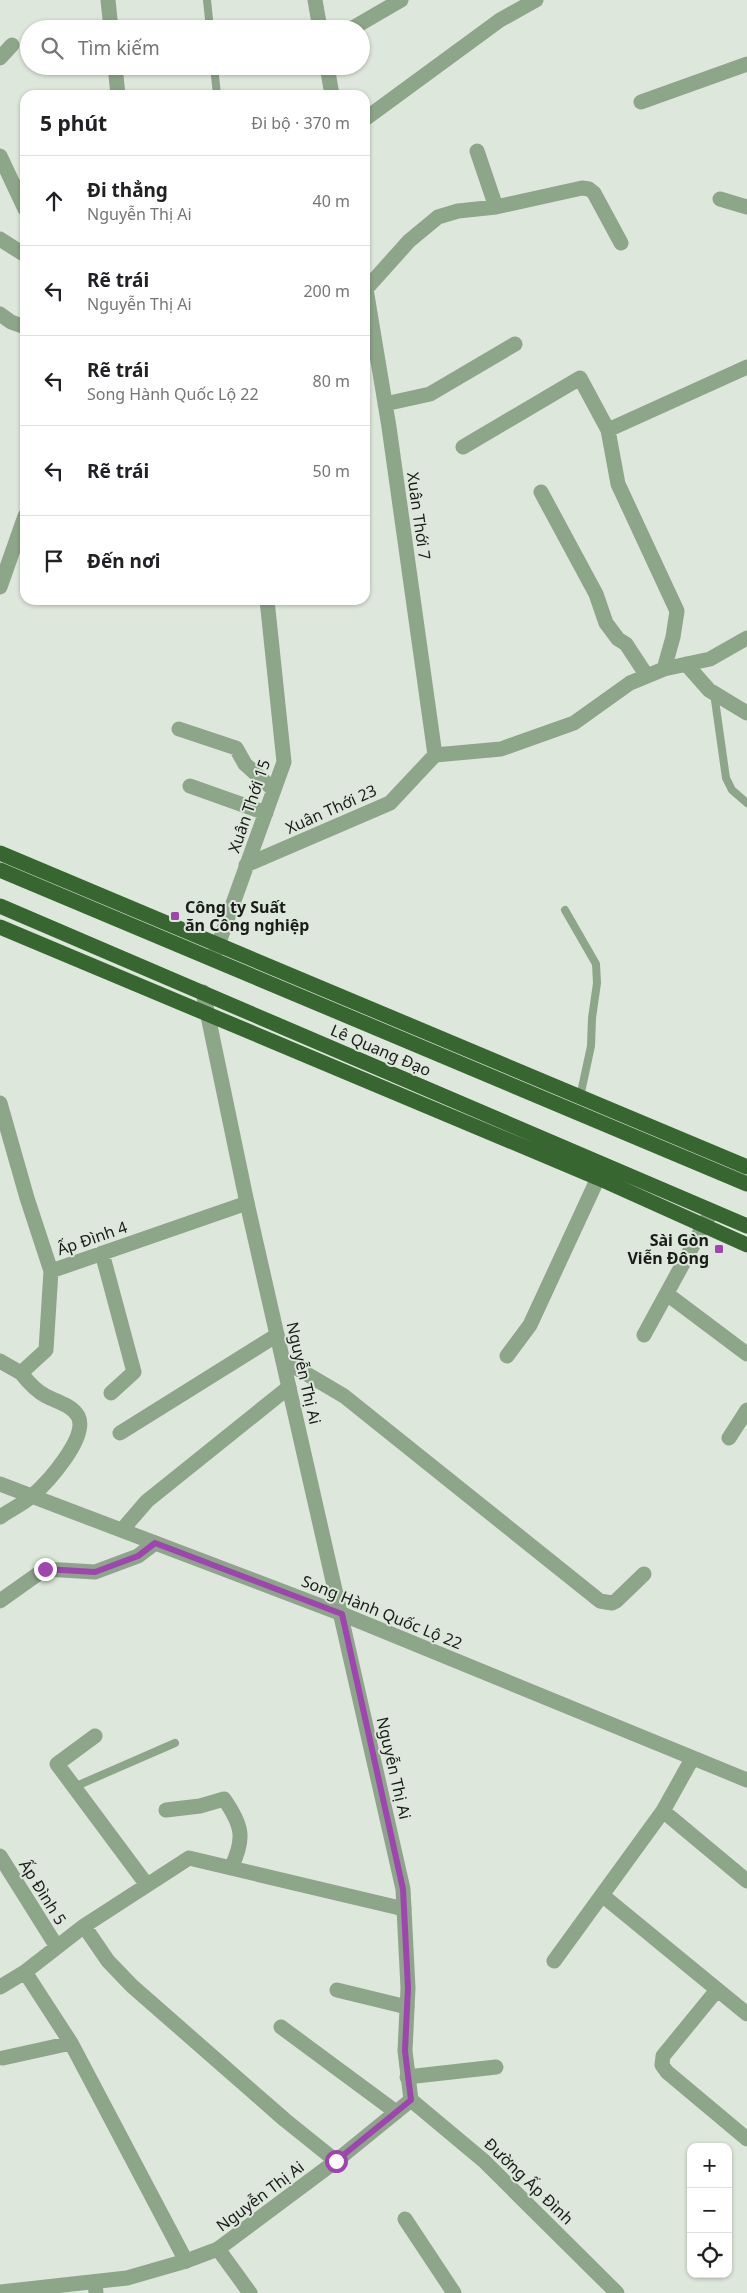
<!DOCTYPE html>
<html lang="vi">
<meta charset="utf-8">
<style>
:root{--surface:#fff;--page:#f6f6f6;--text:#202124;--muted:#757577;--line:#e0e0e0}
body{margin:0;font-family:"Noto Sans",sans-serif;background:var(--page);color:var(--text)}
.controls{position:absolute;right:15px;bottom:15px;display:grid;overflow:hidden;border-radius:10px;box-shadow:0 1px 4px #0004}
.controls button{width:45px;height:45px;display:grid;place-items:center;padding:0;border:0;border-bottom:1px solid var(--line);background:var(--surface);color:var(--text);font:25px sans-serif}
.stop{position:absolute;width:15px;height:15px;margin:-11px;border:4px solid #9f45b0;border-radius:50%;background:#fff}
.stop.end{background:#9f45b0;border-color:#fff;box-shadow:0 1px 5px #0008}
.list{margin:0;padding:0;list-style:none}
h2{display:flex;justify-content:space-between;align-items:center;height:65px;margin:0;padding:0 20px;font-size:21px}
h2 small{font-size:16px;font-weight:400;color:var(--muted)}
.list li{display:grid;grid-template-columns:32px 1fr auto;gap:15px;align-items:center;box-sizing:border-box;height:90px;padding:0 20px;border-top:1px solid var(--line)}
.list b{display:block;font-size:19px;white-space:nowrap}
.list p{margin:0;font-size:16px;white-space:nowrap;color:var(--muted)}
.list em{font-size:16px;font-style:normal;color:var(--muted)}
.icon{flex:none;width:28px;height:28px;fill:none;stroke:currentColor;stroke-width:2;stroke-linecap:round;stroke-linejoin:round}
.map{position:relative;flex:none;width:747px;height:2293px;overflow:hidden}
.search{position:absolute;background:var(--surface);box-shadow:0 1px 4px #0004;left:20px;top:20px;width:350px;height:55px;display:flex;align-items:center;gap:12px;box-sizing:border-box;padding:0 18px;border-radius:28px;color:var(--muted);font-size:19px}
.panel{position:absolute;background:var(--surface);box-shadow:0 1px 4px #0004;left:20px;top:90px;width:350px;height:515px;border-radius:15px}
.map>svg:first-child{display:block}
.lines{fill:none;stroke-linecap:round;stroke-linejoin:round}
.service{stroke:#8da589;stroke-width:8}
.minor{stroke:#8da589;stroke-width:15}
.tertiary{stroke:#8da589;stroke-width:15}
.trunk{stroke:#376630;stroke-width:15}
.route{stroke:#9f45b0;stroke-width:6}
.poi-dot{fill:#9f45b0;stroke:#dee7dc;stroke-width:2}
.labels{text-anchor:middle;stroke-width:4;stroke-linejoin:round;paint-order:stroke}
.street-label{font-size:16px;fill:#191c18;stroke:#dee7dc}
.poi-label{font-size:16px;font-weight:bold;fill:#191c18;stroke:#dee7dc;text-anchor:start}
</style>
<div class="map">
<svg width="747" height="2293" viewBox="0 0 747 2293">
<rect width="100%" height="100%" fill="#dee7dc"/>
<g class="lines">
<path class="service" d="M207,0L210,29
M214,66L217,95
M714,693L726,778L732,790L747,803
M565,910L596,964L597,983L592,1018L591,1046L580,1097
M74,1787L175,1743"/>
<path class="minor" d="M108,0L111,29
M315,0L320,29
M351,29L401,0
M0,58L12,45
M115,66L118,95
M327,66L332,95
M641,102L747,64
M365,119L500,20L536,0
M477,151L496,207
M0,156L25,209
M720,199L747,207
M0,239L25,255
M365,283L389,427L435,755
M366,289L409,241L438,217L458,211L496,207L582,188L589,189L594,193L621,243
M0,314L11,322L25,327
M385,404L430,394L515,344
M608,430L618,484L677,611L673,637L664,669
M463,447L580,378L608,430L747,367
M541,492L596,594L606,623L618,639L626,644L647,676
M0,587L25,516
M686,664L709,690L747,713
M179,729L236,748L245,764L274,790
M190,786L266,813
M246,865L390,803L435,755L501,749L574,723L630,683L664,669L710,659L747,638
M213,959L284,762L267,600
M0,1103L27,1198L51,1271
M102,1253L134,1372L111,1393
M667,1294L747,1354
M644,1335L710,1214
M507,1356L530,1325L598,1178
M283,1360L344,1396L600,1601L612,1603L616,1601L644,1574
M0,1361L21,1373L46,1350L51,1271L247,1203
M120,1433L277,1335
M729,1438L747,1410
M0,1517C10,1510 23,1504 32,1496C47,1483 89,1437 78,1416C72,1405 57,1402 46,1396C36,1391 28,1382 21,1373
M122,1530L147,1501L289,1387
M0,1601L45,1569L95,1572L138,1556L155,1543
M95,1736L57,1764L147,1885
M166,1810L200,1806L224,1799C243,1826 245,1839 231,1868
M663,1811L747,1881
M0,1856L57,1947
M602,1895L747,2014
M84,1926L108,1961L132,1986L285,2120L336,2161
M554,1961L663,1811L692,1759
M25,1972L84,1926L189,1858L404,1909
M0,1987L25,1972L71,2043L186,2261
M337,1990L407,2007
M717,1990L663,2056L662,2065L667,2072L747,2139
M281,2027L396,2112
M3,2058L71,2043
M407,2077L496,2067
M411,2100L484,2161L617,2293
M405,2219L454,2293
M218,2249L250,2293
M95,2283L96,2293"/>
<path class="tertiary" d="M0,1484L342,1614L747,1780
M0,2292L127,2278L186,2261L218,2249L336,2161L411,2100L405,2051L408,1988L403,1889L247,1203L203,992"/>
<path class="trunk" d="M0,853L747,1167
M0,870L747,1184
M0,906L747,1226
M0,927L598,1178L747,1245"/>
</g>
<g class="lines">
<path class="route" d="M45,1569L95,1572L138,1556L155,1543L342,1614L403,1889L408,1988L405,2051L411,2100L336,2161"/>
</g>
<g class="poi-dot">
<rect x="170" y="911" width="10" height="10" rx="2.5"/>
<rect x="714" y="1244" width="10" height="10" rx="2.5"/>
</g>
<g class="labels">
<g class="street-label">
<text transform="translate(419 516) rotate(82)" y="6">Xuân Thới 7</text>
<text transform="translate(249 806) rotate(-71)" y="6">Xuân Thới 15</text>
<text transform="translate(331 809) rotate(-24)" y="6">Xuân Thới 23</text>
<text transform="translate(381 1050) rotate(23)" y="6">Lê Quang Đạo</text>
<text transform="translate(92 1238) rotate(-19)" y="6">Ấp Đình 4</text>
<text transform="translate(304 1373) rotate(77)" y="6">Nguyễn Thị Ai</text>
<text transform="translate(382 1612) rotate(22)" y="6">Song Hành Quốc Lộ 22</text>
<text transform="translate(394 1768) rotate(77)" y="6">Nguyễn Thị Ai</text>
<text transform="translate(43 1892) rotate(58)" y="6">Ấp Đình 5</text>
<text transform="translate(529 2181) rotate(44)" y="6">Đường Ấp Đình</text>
<text transform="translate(260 2196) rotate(-37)" y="6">Nguyễn Thị Ai</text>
</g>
<g class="poi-label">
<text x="185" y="913">Công ty Suất<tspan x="185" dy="18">ăn Công nghiệp</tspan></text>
<text x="709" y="1246" text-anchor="end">Sài Gòn<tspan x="709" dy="18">Viễn Đông</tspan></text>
</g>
</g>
</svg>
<div class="controls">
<button>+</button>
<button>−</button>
<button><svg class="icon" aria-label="locate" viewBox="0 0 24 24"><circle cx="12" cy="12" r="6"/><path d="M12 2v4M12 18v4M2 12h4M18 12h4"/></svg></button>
</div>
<div class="stop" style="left:336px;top:2161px"></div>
<div class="stop end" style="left:45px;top:1569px"></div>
<div class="search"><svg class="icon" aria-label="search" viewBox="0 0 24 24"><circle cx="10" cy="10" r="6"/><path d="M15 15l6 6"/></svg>Tìm kiếm</div>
<section class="panel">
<h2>5 phút<small>Đi bộ · 370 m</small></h2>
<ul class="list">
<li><svg class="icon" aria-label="ahead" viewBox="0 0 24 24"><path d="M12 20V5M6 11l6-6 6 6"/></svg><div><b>Đi thẳng</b><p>Nguyễn Thị Ai</p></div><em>40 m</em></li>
<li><svg class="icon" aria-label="left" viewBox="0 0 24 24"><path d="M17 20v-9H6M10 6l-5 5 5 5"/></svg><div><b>Rẽ trái</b><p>Nguyễn Thị Ai</p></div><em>200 m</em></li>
<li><svg class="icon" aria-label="left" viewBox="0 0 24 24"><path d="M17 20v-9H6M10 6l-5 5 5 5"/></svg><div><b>Rẽ trái</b><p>Song Hành Quốc Lộ 22</p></div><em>80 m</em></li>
<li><svg class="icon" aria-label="left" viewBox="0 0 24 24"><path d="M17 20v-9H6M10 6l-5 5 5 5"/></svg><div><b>Rẽ trái</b></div><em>50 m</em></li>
<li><svg class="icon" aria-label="arrive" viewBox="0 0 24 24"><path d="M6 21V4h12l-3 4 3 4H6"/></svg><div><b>Đến nơi</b></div></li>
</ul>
</section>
</div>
